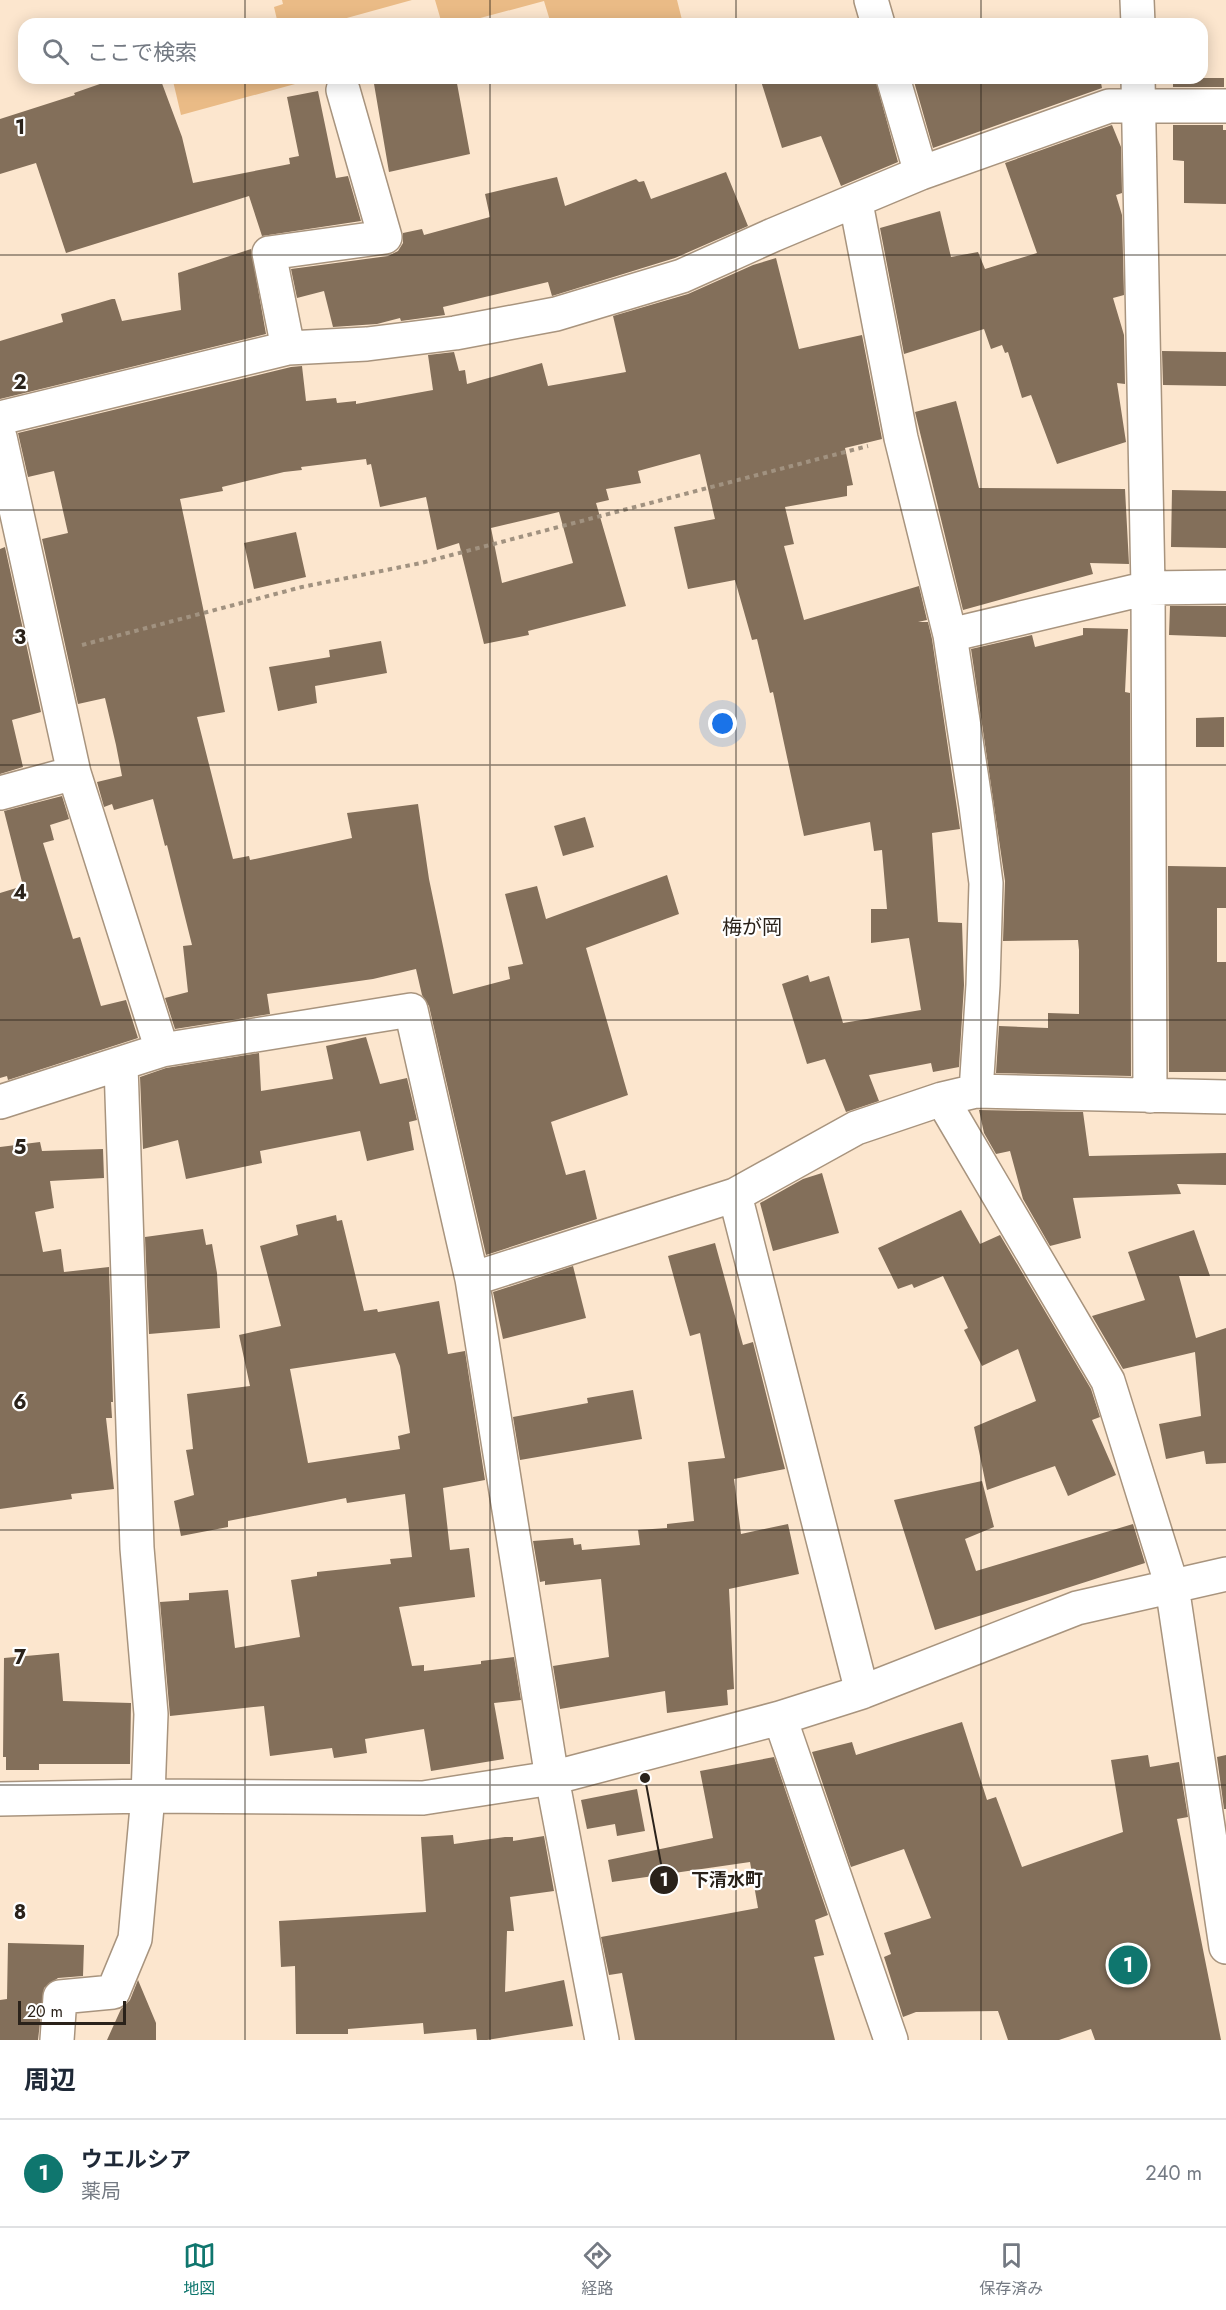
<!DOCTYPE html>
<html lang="ja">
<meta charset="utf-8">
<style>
:root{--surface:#fff;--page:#f6f6f7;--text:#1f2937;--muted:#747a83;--line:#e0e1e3;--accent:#0f766e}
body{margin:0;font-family:Jost,"Noto Sans JP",sans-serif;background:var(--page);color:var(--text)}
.scale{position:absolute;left:18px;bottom:15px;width:108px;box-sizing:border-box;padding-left:6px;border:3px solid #2a221a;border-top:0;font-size:16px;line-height:21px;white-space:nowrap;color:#2a221a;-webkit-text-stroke:4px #fff;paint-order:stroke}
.you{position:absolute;left:723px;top:724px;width:21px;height:21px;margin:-15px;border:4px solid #fff;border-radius:50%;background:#1a73e8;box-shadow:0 0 0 9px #1a73e833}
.badge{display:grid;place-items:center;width:39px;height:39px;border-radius:50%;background:var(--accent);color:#fff;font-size:20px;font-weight:700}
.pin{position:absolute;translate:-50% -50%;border:3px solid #fff;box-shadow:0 2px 6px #0006}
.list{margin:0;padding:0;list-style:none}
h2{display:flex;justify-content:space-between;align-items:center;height:78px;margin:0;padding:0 24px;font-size:26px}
h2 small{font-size:20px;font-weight:400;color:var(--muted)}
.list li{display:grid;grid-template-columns:39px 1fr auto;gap:18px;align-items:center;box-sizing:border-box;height:108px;padding:0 24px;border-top:2px solid var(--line)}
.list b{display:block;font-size:22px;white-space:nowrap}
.list p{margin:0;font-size:20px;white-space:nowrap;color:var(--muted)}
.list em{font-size:20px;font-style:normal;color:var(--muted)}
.icon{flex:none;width:33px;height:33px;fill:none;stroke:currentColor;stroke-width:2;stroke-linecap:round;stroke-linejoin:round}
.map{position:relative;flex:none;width:1226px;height:2040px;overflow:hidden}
.search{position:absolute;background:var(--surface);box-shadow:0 3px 15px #0003;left:18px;right:18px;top:18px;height:66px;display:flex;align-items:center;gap:15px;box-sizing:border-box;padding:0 21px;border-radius:18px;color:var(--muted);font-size:22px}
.sheet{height:186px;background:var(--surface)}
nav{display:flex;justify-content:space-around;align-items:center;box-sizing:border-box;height:84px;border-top:2px solid var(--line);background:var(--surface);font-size:16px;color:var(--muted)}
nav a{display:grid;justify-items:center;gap:3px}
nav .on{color:var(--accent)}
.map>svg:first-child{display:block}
.green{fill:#eabb86}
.building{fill:#836f5a;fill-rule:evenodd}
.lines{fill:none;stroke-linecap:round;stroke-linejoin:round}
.minor-casing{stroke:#a8947e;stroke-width:36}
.path{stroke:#a19280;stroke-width:4;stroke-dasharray:4.5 4.5;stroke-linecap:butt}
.minor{stroke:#fff;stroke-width:33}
.grid{fill:none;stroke:#2a221a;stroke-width:1.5;stroke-opacity:0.55}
.labels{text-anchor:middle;stroke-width:4.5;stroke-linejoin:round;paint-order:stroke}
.quarter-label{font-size:20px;fill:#2a221a;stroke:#fff}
.grid-label{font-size:20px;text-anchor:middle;font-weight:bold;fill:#2a221a;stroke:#fff;stroke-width:4.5;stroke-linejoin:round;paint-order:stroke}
.leader{fill:none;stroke:#2a221a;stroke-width:2}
.callout-dot{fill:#2a221a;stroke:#fff;stroke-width:2}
.mark-label{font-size:18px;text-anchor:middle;font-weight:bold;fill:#fff}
.callout-label{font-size:18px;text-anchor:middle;font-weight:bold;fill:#2a221a;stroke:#fff;stroke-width:4.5;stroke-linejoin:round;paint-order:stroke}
</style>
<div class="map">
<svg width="1226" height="2040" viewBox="0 0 1226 2040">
<rect width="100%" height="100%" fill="#fce6ce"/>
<path class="green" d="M282,0H412L325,24H278L274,7L283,4Z
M435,0H677L683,24H551L544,1L458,24H442Z
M185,78H317L181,115L173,81Z"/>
<path class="building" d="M117,78H160L182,137L193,183L290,164L289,158L299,156L287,97L318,91L336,178L348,176L361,221L262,236L249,196L66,253L36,163L0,174V119L75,95L74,93Z
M373,78H456L470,154L389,172Z
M760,78H875L898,162L841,186L821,136L782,148Z
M913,78H1100L1102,88L933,148Z
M1173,78H1224V87H1173Z
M1112,125L1121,147L1122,193L1116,195L1122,215L1124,295L1113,298L1124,335L1125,384L1117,383L1126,442L1057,464L1031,395L1022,398L1008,352L1005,353L1002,345L991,349L984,329L904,354L880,228L940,211L951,257L978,252L985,269L1037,253L1005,163Z
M1173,125H1223V130H1226V204L1184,203V161L1173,160Z
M726,172L748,226L675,258L552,296L548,282L443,307L445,315L401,321L400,318L377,324L333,327L324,291L297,298L291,269L388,256L398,251L403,243V233L422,229L424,235L490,217L485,194L557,177L565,206L636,179L639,182L644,181L651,199Z
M251,249L266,334L0,399V341L63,322L61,314L112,299H115L122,321L181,310L178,273Z
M776,258L799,349L862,335L882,439L845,448L853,485L847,486V496L785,507L794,544L784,546L804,620L919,586L927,620L918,622H928L932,639L960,829L932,833L938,922L962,923L964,985L959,1067L933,1072L931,1063L869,1075L879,1101L846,1112L825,1059L807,1064L782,984L808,975L810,982L829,976L843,1023L921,1010L909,938L871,943V909H887L882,850L874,851L870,822L804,836L773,692L770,693L757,639L752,640L735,580L688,589L674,527L715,519L700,454L638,471L641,483L606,489L609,500L596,503L626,606L528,631L529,635L484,644L459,543L437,550L426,497L380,507L371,464L367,465L366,459L301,467L302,470L284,472L222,487L223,491L180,499L225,712L197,717L233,859L249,856L250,860L352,838L347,813L418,804L429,879L453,994L510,979L508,967L523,964L505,894L537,886L546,919L667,875L679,914L586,948L628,1095L551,1122L566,1175L585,1170L597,1219L486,1255L429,1006L422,995L416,969L373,979L267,994L270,1014L175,1029L165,998L188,992L183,946L192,945L167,845L165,846L153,799L114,810L112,804L104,807L97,782L122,776L116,745L105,698L78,704L42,539L68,533L54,471L28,477L18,433L291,367L302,366L306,401L336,398L337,403L356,401V404L433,390L428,355L454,352L459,371L465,370L467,384L542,363L548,386L626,372L613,316L688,294L753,265ZM559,512L573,563L502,583L491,528Z
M1162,351L1226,352V386L1163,385Z
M956,401L979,488L1125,489L1129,564L1090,563L1093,574L963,610L915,412Z
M1172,490L1226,491V548L1171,547Z
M296,532L306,577L254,589L244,543Z
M5,547L41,712L12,720L23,767L0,774V549Z
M1170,606H1226V637L1169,635Z
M1083,628L1128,629L1125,692L1130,693L1131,1076L996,1073L999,1026L1048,1028V1013L1079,1014V950L1078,940L1003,941L1005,881L971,649L1032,635L1035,647L1083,635Z
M381,641L387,673L315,686L317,703L278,711L269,667L330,657L329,650Z
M1224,717V747H1196V718Z
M62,796L69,819L50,825L54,840L43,843L73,939L80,937L101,1006L126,1000L138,1038L8,1080L7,1076L0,1078V893L23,886L4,811Z
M585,817L594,847L563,856L554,826Z
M1168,866L1226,867V908H1217V962H1226V1072H1169Z
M366,1037L380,1084L407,1078L417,1120L409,1122L414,1150L367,1161L360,1131L260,1151L262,1163L186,1179L178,1140L143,1149L140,1077L166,1068L259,1053L261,1091L333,1079L326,1046Z
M979,1110L1083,1112L1089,1156L1226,1153V1185L1177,1184L1181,1194L1073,1198L1081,1238L1050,1246L1023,1199L1010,1151L996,1154L984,1133Z
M40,1142L42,1151L103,1149L104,1178L50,1181L54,1208L35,1212L43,1252L61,1249L64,1272L109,1267L113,1402H111L112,1418H106L114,1489L71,1494L72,1499L0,1509V1147Z
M822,1173L839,1233L773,1251L760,1203L803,1179Z
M961,1210L980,1244L1000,1235L1091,1389L1100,1417L1092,1420L1116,1475L1068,1496L1055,1466L987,1490L974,1427L1036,1401L1018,1349L982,1366L964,1330L968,1328L943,1276L914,1288L912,1284L898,1289L878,1248Z
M336,1215L337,1221L342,1220L364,1311L377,1309L378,1312L439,1301L448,1354L465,1351L485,1480L443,1488L450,1550L469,1548L475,1597L399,1607L412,1666L424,1665V1671L481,1664V1661L514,1657L521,1700L494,1703L504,1759L431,1771L424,1729L365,1739L367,1753L334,1758L332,1748L270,1756L264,1706L170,1716L160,1602L189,1600V1593L228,1590L235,1648L300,1637L291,1580L317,1576V1572L391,1564L390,1559L412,1557L405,1494L347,1503L346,1498L228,1521V1527L181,1536L174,1501L194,1495L186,1450L193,1449L187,1394L250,1386L239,1335L281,1326L260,1246L298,1235L296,1225ZM395,1353L400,1366L410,1433L398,1436L400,1449L308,1463L290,1369Z
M203,1229L206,1245L212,1244L217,1273L220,1328L149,1334L145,1237Z
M1194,1230L1210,1276H1179L1196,1338L1226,1328V1463L1206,1464L1204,1451L1166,1459L1159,1424L1201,1416L1195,1352L1123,1369L1092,1316L1145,1300L1128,1252Z
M715,1243L743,1345L753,1342L785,1469L734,1479L741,1534L788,1524L799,1574L729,1589L734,1689L727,1690L728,1705L667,1713L665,1691L560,1709L553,1666L609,1657L601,1579L545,1585V1581L540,1582L533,1541L573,1538L574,1545L581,1544L582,1550L640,1545L638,1530L667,1528V1524L694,1521L688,1462L725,1458L700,1333L690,1336L668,1256Z
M573,1266L586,1318L503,1339L493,1292Z
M633,1390L642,1439L520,1460L513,1417L588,1403L587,1398Z
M982,1481L994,1527L965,1539L976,1571L1133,1524L1145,1563L935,1630L894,1500Z
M59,1653L63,1701L131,1703L130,1764H39V1770H6V1757H3L4,1658Z
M962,1722L987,1800L996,1797L1022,1867L1123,1832L1111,1760L1148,1755L1150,1767L1179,1762L1188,1817L1177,1819L1221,2040H1095L1091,2029L1059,2040H1008L998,2011L916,2012L903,2017L884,1957L891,1954L884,1933L931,1918L904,1849L851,1867L812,1752L852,1742L856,1755Z
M1226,1755V1809H1224L1217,1757Z
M774,1757L828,1915L815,1920L824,1955L814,1957L835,2040H635L622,1973L609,1975L601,1937L758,1908L750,1862L612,1882L608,1860L713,1838L700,1771Z
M637,1789L645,1831L617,1836L615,1824L587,1829L581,1800Z
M453,1835L454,1844L505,1837H513V1841L544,1836L554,1891L510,1897L514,1931H507L505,1992L564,1980L573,2026L487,2040H477L476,2029L424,2034L423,2023L348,2029V2034H296L295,1966L281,1967L279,1921L426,1912L421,1837Z
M8,1943L84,1945L83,1976L58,1978L44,1988L38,2040H0V2000L7,1999Z
M138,1980L156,2023V2040H107L121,2009L130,2000Z"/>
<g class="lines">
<defs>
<path id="minor" d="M871,0L878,24
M1137,0L1138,24
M893,78L921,173
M1138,78L1148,588L1150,1096
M856,203L901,438L950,635L976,806L986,883L983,985L976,1091
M288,348L269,253L385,237L343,90
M0,418L288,348L367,344L455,333L556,314L682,276L773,235L921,173L1109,106H1226
M0,437L74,773L162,1050
M950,635L1148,588L1226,587
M0,793L74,773
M942,1099L1108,1381L1172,1586L1226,1947
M0,1102L162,1050L411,1010L472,1279L552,1778L602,2040
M735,1195L862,1692
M472,1279L735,1195L856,1128L942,1099L976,1091L1226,1097
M780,1718L891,2040
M0,1799L148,1796L423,1798L552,1778L780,1718L862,1692L1077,1608L1226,1574
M57,2040L60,1997L113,1992L135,1939L148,1796L151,1714L137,1548L121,1065"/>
</defs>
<use href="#minor" class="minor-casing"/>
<path class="path" d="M82,645L302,587L421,563L868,446"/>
<use href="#minor" class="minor"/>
</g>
<path class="grid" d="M245,0V24M490,0V24M736,0V24M981,0V24M245,78V2040M490,78V2040M736,78V2040M981,78V2040M0,255H1226M0,510H1226M0,765H1226M0,1020H1226M0,1275H1226M0,1530H1226M0,1785H1226"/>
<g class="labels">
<g class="quarter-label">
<text x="752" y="934">梅が岡</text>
</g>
</g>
<g class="grid-label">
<text x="20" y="134">1</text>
<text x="20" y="389">2</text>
<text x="20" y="644">3</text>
<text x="20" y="899">4</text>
<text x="20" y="1154">5</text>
<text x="20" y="1409">6</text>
<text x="20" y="1664">7</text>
<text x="20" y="1919">8</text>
</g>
<path class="leader" d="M645 1778L664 1880"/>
<g class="callout-dot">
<circle cx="645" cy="1778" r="6"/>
<circle cx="664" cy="1880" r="15"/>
</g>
<g class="mark-label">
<text x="664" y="1886">1</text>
</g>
<g class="callout-label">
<text x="727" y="1886">下清水町</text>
</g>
</svg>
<div class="scale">20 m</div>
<div class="you"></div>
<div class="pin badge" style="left:1128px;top:1965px">1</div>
<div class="search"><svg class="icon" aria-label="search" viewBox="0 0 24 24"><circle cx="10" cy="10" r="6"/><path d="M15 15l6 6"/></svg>ここで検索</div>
</div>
<section class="sheet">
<h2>周辺<small></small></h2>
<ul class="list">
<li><span class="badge">1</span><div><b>ウエルシア</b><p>薬局</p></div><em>240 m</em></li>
</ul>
</section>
<nav>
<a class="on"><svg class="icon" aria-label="map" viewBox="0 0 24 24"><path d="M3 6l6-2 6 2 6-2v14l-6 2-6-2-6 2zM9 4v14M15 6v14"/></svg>地図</a>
<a><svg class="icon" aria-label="directions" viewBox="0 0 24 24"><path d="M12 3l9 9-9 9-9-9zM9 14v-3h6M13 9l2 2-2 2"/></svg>経路</a>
<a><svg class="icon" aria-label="saved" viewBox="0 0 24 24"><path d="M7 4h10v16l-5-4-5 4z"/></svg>保存済み</a>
</nav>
